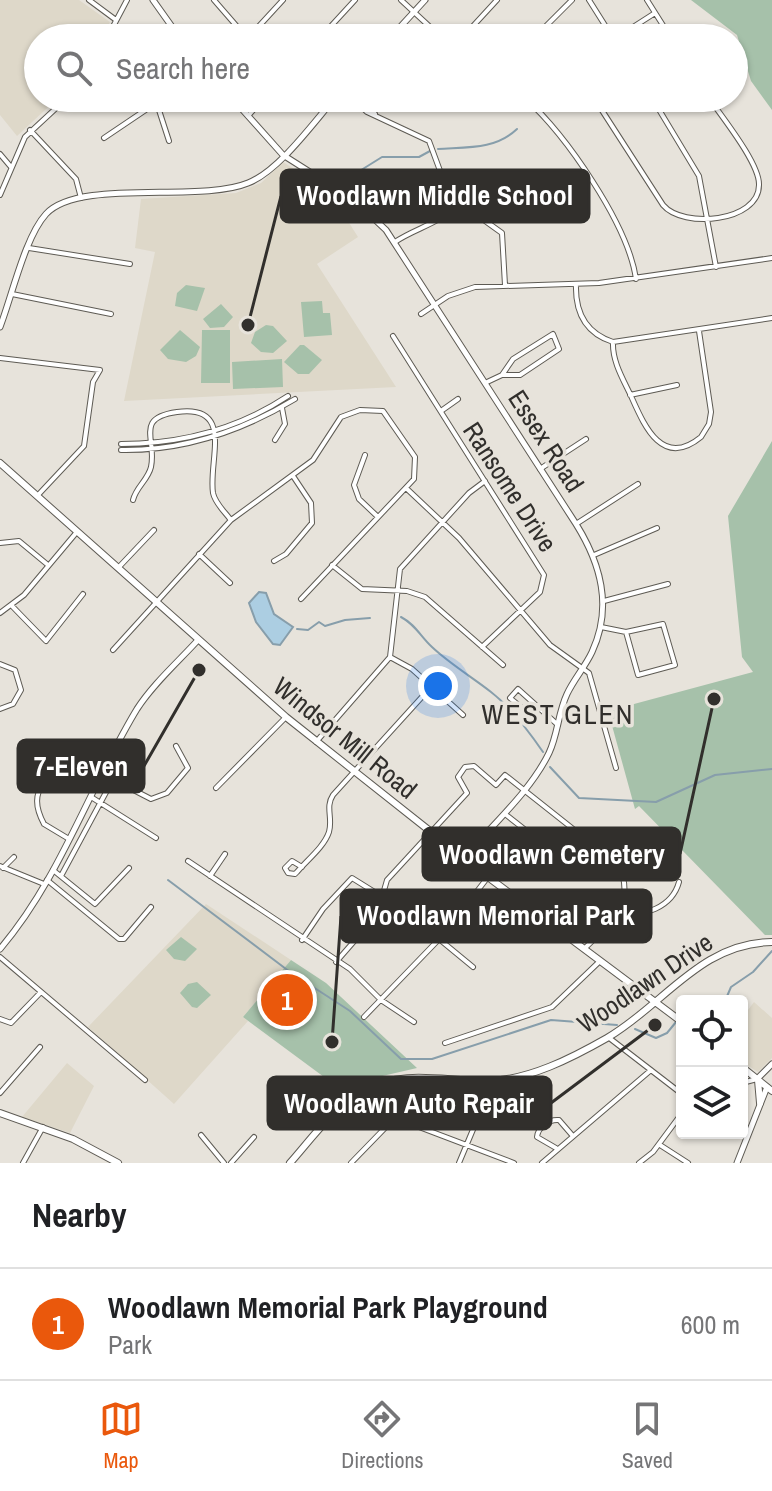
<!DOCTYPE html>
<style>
:root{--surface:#fff;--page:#f6f6f6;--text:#202124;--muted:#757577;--line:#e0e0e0;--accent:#ea580c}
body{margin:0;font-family:"Archivo Narrow",sans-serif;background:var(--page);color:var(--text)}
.controls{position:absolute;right:24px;bottom:24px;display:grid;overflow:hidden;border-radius:8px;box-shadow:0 2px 6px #0004}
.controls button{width:72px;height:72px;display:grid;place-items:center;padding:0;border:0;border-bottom:2px solid var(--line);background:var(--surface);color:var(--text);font:40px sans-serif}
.you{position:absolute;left:438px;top:686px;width:28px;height:28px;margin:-20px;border:6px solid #fff;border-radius:50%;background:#1a73e8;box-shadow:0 0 0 12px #1a73e833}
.badge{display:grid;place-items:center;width:52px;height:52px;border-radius:50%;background:var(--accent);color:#fff;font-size:26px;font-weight:700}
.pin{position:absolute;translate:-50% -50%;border:4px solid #fff;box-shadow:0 2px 8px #0006}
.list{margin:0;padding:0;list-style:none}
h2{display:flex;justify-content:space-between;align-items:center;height:104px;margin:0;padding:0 32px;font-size:34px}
h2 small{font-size:26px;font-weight:400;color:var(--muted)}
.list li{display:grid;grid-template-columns:52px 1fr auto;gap:24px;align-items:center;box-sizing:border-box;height:112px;padding:0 32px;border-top:2px solid var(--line)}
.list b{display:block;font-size:30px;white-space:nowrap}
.list p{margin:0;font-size:26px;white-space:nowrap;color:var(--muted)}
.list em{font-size:26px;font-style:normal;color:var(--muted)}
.icon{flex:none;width:44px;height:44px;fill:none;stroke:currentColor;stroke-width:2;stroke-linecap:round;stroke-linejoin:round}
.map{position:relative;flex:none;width:772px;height:1163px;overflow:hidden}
.search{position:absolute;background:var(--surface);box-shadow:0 2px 6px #0004;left:24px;right:24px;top:24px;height:88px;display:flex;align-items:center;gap:20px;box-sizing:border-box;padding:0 28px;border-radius:44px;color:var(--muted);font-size:30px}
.sheet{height:216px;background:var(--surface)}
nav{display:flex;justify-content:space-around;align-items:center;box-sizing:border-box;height:112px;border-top:2px solid var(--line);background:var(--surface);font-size:22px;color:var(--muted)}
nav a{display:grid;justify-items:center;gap:4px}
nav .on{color:var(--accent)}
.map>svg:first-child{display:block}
.built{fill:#ded8c9}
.green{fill:#a6c1aa}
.water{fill:#accee2;stroke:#879eab;stroke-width:2}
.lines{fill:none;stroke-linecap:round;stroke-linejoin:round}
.stream{stroke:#879eab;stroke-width:2}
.minor-casing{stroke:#5e5b54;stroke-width:6}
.tertiary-casing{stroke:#5e5b54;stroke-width:7}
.secondary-casing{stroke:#5e5b54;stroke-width:8}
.minor{stroke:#fff;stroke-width:4}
.tertiary{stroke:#fff;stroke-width:5}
.secondary{stroke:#fff;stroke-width:6}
.labels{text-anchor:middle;stroke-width:7;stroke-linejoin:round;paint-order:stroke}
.street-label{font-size:26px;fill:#312f2c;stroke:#e7e3db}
.neighbourhood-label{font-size:28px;letter-spacing:2px;fill:#312f2c;stroke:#e7e3db}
.leader{fill:none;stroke:#312f2c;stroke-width:3}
.callout-dot{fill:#312f2c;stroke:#e7e3db;stroke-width:3}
.callout{fill:#312f2c;stroke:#312f2c;stroke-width:3}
.callout-label{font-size:28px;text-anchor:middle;font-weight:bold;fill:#fff}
</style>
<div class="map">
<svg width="772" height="1163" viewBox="0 0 772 1163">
<rect width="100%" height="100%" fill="#e7e3db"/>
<path class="built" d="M0,0H79L110,22L102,38H38V98H58L17,136L0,115Z
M283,162L329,191L358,237L317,264L396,387L124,401L155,252L135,248L141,199L236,193L261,183Z
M206,904L291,960L243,1017L248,1021L174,1104L88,1027Z
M754,1002L772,1018V1058L758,1072L742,1062V1018Z
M67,1063L94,1086L70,1133L22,1117Z"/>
<path class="green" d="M691,0H772V110L751,81L737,35Z
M186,285L205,288L197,311L175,306L177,293Z
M322,301L323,313H330L332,335L304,337L301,302Z
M221,304L233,317L224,327L210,328L203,319Z
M266,325L273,326L287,341L273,353L261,352L251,343L255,332Z
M180,330L200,347L196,356L186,362L168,359L160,350Z
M202,330H230V383H201Z
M300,345H304L322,360L309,374H298L284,362Z
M282,359L283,387L233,389L232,362Z
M772,441V935H765L639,806L635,809L608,711L753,672L742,657L728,516Z
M181,937L197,949L185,961L174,959L166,950Z
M291,960L326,983L417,1068L378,1077L347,1094L243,1017Z
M197,982L211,995L197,1008L192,1007L180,993L188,984Z"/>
<path class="water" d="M259,592L266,593L274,614L293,627L280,645L273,644L256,622L249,603Z"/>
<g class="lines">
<path class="stream" d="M438,149C466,147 495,150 517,129
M342,182L382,157H419L430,151
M401,617C416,625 420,636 432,647C450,664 472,677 491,692C509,706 530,733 543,752
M297,629L308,630L319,622L325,626L345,620L370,618
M550,767L579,798L656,802L715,775L772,769
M168,880L290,972L350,1011L401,1059H432L551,1020L617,1025
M725,1001L731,987L753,972L772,951
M635,1029L656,1038L667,1033L676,1022"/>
<defs>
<path id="minor" d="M89,0L116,20
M214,0L247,38
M401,0L442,38
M589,0L613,38
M647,0L671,38
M107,38L127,0
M248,38L283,0
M320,38L355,0
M462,38L497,0
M534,38L572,0
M616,38L655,13
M352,98L367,112L429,141L449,195L502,233L505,285
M362,98L375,114
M525,98C566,135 628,224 636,279
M594,98L663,205C683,229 759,222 759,185C760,164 722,117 709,98
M652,98L699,176L716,267
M157,104L169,141
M537,108L547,98
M248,116L264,98
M30,130L76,179L81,198
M104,138L150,107L191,98
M0,154L11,167
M0,195L25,137L67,98
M395,242C415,228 443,223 458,203
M29,248L130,264
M576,284C575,312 585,333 613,342L772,318
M12,294L111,314
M421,314L448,296L475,287L599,283L772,258
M393,336L544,575L540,592L482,647
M613,342C612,361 623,379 631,396C644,425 662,469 701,437L709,424L711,412L699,331
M0,358L100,370L93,382L84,446L38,495
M485,383L502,375L513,359L553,334L559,349L520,375H502
M630,395L677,385
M441,411L458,399
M275,440L285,424L282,408
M121,444C181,444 238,429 288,396
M121,450C184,451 242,431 295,399
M365,455L354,485L359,499L378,517
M540,469L586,439
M406,488L459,538L550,645L589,673L616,768
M133,500C136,487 148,480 151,467C157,439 134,418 177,412C235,404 208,460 213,493C215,503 224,511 230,519
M576,524L638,484
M0,543L19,541L48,565
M199,554L230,583
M594,555L657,528
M274,561L286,554L312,523L311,503L293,476
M332,565L362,589L407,591L425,597L503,665
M118,568L154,530
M604,601L668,584
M12,606L46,641L83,594
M0,613L24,595L76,533
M601,627L626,632L638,675L675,665L663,624L626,632
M113,650L231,520L313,460L341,417L360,410L383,411L415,457L414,479L301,599
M390,657L412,669L463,715
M0,664L15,670L21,690L13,704L0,709
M521,707L510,698L518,689L558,725
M316,742L390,657L400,569L469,493L485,481
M67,757C46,781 26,791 44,824L69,839
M216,788L286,717
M91,797L156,838
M505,814L542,843L550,855
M618,859L644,832
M188,861L350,969L381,1000L414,1022
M0,866L44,884
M302,867L292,861L285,868L288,873L295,874L297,872C307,860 324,847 329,832C333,818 325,807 333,795L431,687
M3,868L14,857
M53,870L95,904L129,868
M61,876L111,783L118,782L151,799L167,793L188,768L176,746
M210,876L225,854
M47,880L119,939H124L151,907
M619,915C644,916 672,908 679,882
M439,939L473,967
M302,940L323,909L352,878L381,896
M584,949C628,907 636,898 609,840
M0,957L145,1080
M336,962L377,915L387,880L467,793L458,777L465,767L474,766L496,785L505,775L577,832
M364,1017L445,933L488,877
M0,1019L11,1023L41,992
M608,1037L682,1094
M445,1043L552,1007L600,961
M742,1083L757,1079
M364,1091L390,1116L514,1163
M0,1093L40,1047
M201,1135L224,1163
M660,1145L688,1163
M556,1148L537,1137C538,1127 549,1119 559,1120L572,1135
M23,1163L43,1127
M231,1163L254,1137
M351,1163L418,1094L423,1078
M459,1163L477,1120
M542,1163L651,1070
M639,1163L653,1152L682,1113"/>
<path id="tertiary" d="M153,0L180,38
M390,38L425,0
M232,98L283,155L354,200L386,230L576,524C601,564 613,607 592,652C585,667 574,679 567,694C558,713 558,734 549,753C530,792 492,825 464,858
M0,327C12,296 25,237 46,214C79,178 200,203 248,183C279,171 313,123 335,98
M0,949C60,879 89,788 137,709C153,684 178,662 198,640
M757,1079L772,1064
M737,1163L767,1087"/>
<path id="secondary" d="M0,463L286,717L488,877L682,1022
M742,1067L772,1091
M758,1080L760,1103
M0,1113L73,1139L118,1163
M290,1163C312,1138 334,1107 363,1091C406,1068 444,1082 488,1081C529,1080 572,1058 607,1038C664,1005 700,943 772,942"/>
</defs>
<use href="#minor" class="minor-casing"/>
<use href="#tertiary" class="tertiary-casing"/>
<use href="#secondary" class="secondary-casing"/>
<use href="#minor" class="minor"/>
<use href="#tertiary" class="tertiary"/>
<use href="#secondary" class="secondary"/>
</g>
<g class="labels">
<g class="street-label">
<text transform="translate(546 441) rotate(57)" y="9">Essex Road</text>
<text transform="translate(510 487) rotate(57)" y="9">Ransome Drive</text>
<text transform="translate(345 738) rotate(39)" y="9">Windsor Mill Road</text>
<text transform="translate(645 983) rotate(-34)" y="9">Woodlawn Drive</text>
</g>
<g class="neighbourhood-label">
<text x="558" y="724">WEST GLEN</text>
</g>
</g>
<path class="leader" d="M248 325L281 196M199 670L144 766M714 699L680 854M332 1042L341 916M655 1025L551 1103"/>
<g class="callout-dot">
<circle cx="248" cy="325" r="8"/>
<circle cx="199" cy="670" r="8"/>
<circle cx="714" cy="699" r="8"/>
<circle cx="332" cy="1042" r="8"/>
<circle cx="655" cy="1025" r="8"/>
</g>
<g class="callout">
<rect x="281" y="170" width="308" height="52" rx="8"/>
<rect x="18" y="740" width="126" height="52" rx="8"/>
<rect x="423" y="828" width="257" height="52" rx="8"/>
<rect x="341" y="890" width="310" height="52" rx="8"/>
<rect x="268" y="1077" width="283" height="52" rx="8"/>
</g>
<g class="callout-label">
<text x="435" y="205">Woodlawn Middle School</text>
<text x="81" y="776">7-Eleven</text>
<text x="552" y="864">Woodlawn Cemetery</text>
<text x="496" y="925">Woodlawn Memorial Park</text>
<text x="409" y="1113">Woodlawn Auto Repair</text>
</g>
</svg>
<div class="controls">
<button><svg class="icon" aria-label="locate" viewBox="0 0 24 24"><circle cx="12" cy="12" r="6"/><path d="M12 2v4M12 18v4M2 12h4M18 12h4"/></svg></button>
<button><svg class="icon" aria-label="layers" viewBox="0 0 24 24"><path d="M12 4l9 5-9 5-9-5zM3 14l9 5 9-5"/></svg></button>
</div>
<div class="you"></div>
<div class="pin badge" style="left:287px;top:1000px">1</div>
<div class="search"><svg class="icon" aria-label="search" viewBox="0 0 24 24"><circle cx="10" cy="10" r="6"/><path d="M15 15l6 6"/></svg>Search here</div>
</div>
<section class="sheet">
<h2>Nearby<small></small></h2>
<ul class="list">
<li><span class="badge">1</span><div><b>Woodlawn Memorial Park Playground</b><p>Park</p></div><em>600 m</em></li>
</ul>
</section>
<nav>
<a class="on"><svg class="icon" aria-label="map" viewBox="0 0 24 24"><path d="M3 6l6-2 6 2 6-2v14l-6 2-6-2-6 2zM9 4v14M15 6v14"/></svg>Map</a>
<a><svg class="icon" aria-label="directions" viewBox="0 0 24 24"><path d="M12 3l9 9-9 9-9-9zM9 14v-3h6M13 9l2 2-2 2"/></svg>Directions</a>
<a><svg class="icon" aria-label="saved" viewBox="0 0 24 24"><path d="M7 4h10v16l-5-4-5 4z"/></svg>Saved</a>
</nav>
